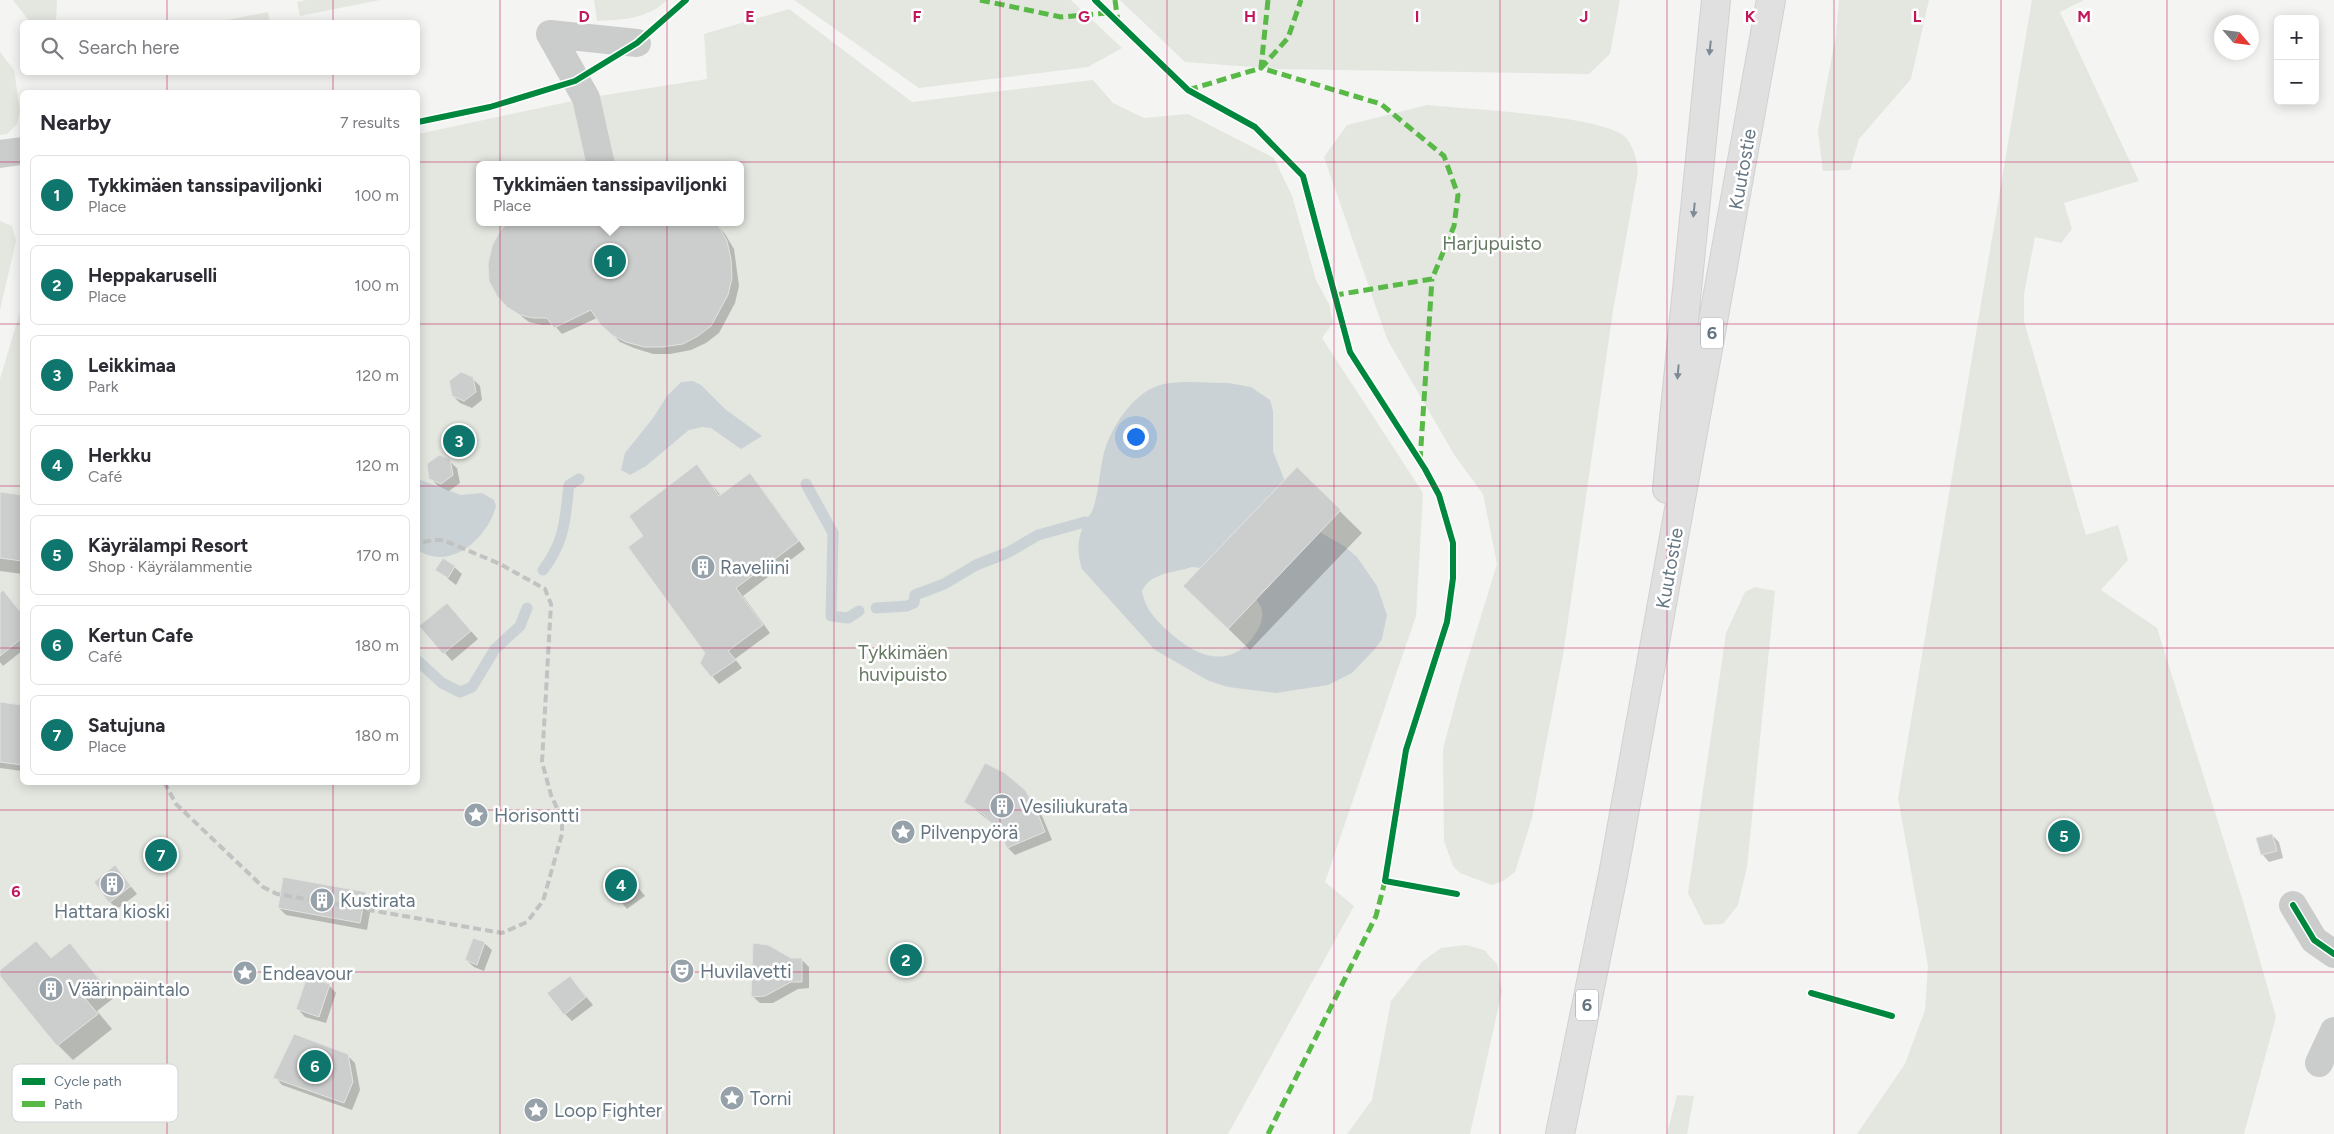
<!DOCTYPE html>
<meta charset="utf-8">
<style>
:root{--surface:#fff;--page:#f7f7f7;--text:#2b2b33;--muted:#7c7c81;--line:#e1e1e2;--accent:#0f766e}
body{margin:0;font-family:Figtree,sans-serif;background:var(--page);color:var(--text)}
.controls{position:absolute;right:15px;top:15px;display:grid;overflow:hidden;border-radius:8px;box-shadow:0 2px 12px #0003}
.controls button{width:45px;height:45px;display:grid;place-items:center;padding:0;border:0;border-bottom:1px solid var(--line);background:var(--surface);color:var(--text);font:25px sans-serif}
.compass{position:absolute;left:2214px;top:15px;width:45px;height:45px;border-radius:50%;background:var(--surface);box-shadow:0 2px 12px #0003;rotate:118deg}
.you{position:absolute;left:1135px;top:436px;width:18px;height:18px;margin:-12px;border:4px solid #fff;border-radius:50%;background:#1a73e8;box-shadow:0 0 0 8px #1a73e833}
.badge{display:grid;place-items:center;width:32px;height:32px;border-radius:50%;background:var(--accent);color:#fff;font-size:16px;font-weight:700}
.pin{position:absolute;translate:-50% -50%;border:2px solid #fff;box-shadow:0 1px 5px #0006}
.popup{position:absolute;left:476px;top:161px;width:268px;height:65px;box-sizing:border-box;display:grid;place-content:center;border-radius:8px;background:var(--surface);filter:drop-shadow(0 1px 4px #0005);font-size:16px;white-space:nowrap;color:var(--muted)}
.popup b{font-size:19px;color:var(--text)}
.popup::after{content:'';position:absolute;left:50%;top:100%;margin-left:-10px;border:10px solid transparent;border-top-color:var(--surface)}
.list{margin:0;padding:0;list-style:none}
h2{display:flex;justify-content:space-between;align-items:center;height:65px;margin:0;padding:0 20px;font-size:21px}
h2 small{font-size:16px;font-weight:400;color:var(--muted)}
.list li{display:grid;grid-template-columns:32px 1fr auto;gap:15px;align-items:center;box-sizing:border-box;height:80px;margin:0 10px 10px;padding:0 10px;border:1px solid var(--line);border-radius:8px}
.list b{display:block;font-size:19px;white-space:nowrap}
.list p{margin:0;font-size:16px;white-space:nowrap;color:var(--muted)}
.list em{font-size:16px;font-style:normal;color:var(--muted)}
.icon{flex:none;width:28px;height:28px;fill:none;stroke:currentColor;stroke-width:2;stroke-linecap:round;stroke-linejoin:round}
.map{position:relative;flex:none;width:2334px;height:1134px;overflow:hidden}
.search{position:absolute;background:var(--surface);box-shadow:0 2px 12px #0003;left:20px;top:20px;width:400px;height:55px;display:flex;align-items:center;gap:12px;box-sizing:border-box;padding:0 18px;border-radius:8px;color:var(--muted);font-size:19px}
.panel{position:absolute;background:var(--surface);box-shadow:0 2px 12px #0003;left:20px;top:90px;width:400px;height:695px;border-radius:8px}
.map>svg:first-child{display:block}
.green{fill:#e4e7e0;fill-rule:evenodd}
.water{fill:#cbd2d5;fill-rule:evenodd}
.shadow{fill:#0003}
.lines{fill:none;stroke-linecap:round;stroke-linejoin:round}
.stream{stroke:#cbd2d5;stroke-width:11}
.building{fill:#cccecd;stroke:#e3e3e2}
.highway-casing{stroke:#d0d1d1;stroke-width:30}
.minor{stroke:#cbcdcd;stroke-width:28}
.highway{stroke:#e0e0e0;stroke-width:28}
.rail{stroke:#c1c2c2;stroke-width:4;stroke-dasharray:8 4;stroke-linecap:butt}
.quiet{stroke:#58b947;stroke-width:5;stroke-dasharray:10 5;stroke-linecap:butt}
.cycleway-casing{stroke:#fff;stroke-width:9}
.cycleway{stroke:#00873e;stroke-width:6}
.oneway{fill:#7d8a95}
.grid{fill:none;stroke:#c2185b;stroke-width:1;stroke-opacity:0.55}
.labels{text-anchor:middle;stroke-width:5;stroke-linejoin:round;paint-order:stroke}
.shield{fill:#fff;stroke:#929ea8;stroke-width:1}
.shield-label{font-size:18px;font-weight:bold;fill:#647582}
.street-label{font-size:19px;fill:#647582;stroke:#fff}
.park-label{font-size:19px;fill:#677963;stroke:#fff}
.poi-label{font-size:19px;fill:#647582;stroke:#fff;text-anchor:start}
.key{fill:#fff;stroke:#d0d6da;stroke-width:1}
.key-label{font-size:14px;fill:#647582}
.grid-label{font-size:16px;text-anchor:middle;font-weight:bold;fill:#c2185b;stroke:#fff;stroke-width:5;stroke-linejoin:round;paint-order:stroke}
</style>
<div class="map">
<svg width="2334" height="1134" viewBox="0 0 2334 1134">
<rect width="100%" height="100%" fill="#f4f4f2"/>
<path class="green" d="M13,0H57L56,21L30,22Z
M306,0H380L300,16L297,2Z
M594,0H667C648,19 622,20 597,21Z
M794,0H1071L1122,48L1088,67L919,88Z
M1120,0H1620L1610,54L1589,74L1279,69L1185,62Z
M1839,0H1929L1911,79L1859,139L1850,170L1823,171L1818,131L1836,35Z
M2032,0H2084L2060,12L2139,181L2064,203L2072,229L2061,243L2035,237L2024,294V321L2086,535L2118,525L2128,560L2101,590L2157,628L2242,898L2276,1017L2244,1134H1857L1905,1064L1925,1010L1928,966L1898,798Z
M789,9L912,102L1093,80L1113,103L1144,118L1188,114L1274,158L1292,196L1316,280L1329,304L1333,323L1322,338L1423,493L1416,616L1325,882L1354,906L1228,1134H0V379L22,305V782H418V134L586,98L707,79L704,34ZM480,165H740V222H480Z
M268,12L270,22H217Z
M0,52L14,70L20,112L17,124L7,134L0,135Z
M1427,105C1465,109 1599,115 1624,136C1634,146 1636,158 1638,171L1613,311L1563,655L1532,818L1515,872L1503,881L1492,885L1460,873L1453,866L1444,841L1443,749L1462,678L1497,564L1483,494L1455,456L1387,339L1324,157L1347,125Z
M0,221L12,226L16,241L0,310Z
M1755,587L1775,591L1747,867L1738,905L1723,924L1704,925L1688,893L1726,633L1745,592Z
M1466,945L1484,950L1497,964L1502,991L1470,1134H1347L1372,1100L1391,1001L1423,961L1441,948Z
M1677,1095L1694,1096L1687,1134H1667Z"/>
<path class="water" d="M693,381L701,385L725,409L762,436L741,449L711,428L702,427L689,430L646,466L630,475L621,470L625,453L653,418L667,396L681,382Z
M1229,383L1251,387L1270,400L1273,411V451L1290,494L1318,531L1344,546L1357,557L1377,586L1387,615L1382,639L1375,649L1352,673L1328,685L1276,693L1228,687L1209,681L1155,650L1082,569C1077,554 1077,537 1085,522C1087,517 1092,514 1093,509C1099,492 1099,474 1103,457C1109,429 1134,390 1164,384C1184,380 1208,383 1229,383ZM1192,567C1207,568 1217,574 1231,581C1242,587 1253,594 1260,605C1264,613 1262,623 1257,631C1236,667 1203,661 1175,637C1160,624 1145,611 1142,591C1151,572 1174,573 1192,567Z
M418,479L461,495L482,493L494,500L496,506C488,538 450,572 418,550Z"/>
<path class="shadow" d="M715,222L725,234L734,249L739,286L735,303L719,333L706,343L691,350L670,354H653L634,348L620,342L597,318L562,334L554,325H542L529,322L508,306Z
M472,378L480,386L482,400L472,408L460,403L453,396Z
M449,461L457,468L460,483L449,491L438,486L430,478Z
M697,466L721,496L757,482L805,549L743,596L770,633L735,659L742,668L719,684L712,676L706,652L645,536Z
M1297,469L1362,533L1250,650L1207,608Z
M0,494L22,497V574L0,571Z
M454,567L462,574L456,585L437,570Z
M3,592L22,614V651L3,666L0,662V595Z
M447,604L478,639L452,661L421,626Z
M0,703L22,708V771L0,768Z
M1024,791L1032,799L1043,818L1052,840L1015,855L1008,848L999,829L966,802Z
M2272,835L2279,842L2283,858L2269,862L2262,854Z
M115,867L137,894L117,909L110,902Z
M624,870L645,896L627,909L606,883Z
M365,893L372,901L367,930L286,915L279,908Z
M36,942L52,959L70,945L115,997L97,1011L112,1029L73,1060L58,1045L0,974V971Z
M484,943L492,950L484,971L474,967L466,960Z
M801,959L809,967V988L798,989L773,1003H760L752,996L791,960Z
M570,977L593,1005L572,1021L565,1014Z
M329,985L336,993L326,1023L305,1017L298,1009Z
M347,1055L355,1063L360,1090L352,1110L282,1085L275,1077Z"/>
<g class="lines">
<path class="stream" d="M806,484L833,533L831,616L848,618L859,611
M543,570C565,541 565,520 569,485L579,479
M876,608L907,606L914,603L915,595L944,584L976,565L1007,553L1038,535L1085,522
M418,661L442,683L460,692L472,687L495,649L520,626L527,608"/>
</g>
<path class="building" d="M509,222H716L727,241L731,259L732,278L728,295L711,326L698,336L683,344L662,347H644L626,342L612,335L600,324L591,310L554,328L547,318H533L520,315L507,307L497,296L489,281L488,264L492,246L500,231Z
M461,372L473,377L476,392L464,401L452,396L449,381Z
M439,455L450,459L453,475L441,484L429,479L427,464Z
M697,464L719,496L750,473L799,541L736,588L763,625L728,651L736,660L711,677L700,663L705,653L628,547L643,536L629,516Z
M1297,467L1341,510L1228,629L1183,586Z
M0,492L22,495V561L0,558Z
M443,558L455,566L448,578L435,570Z
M3,590L22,614V638L0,656V593Z
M447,603L471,631L443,654L419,626Z
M0,702L22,705V765L0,762Z
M985,763L1005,773L1025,790L1036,809L1045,832L1007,848L998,830L983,814L964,802Z
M2272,834L2277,851L2261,855L2256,838Z
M115,865L131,886L109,903L94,882Z
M624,868L639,888L618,902L604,882Z
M283,877L366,892L360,923L278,908Z
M473,938L485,942L477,965L465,960Z
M36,941L51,958L70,943L101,982L83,996L98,1014L57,1046L0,976V970Z
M753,943L768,945L791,958H802V982H791L765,996L751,997Z
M570,976L586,997L564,1015L547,993Z
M307,977L330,984L319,1017L296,1009Z
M294,1034L348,1054L353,1082L344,1103L273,1078Z"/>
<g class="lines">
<defs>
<path id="highway" d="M1667,489L1716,0
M1560,1134L1613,875L1771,0"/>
</defs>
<use href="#highway" class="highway-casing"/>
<path class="minor" d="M550,34L586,98L601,165
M550,34L637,43
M0,154L22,151
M2293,905L2314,940L2334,954
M2319,1063L2334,1031"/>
<use href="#highway" class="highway"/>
<path class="rail" d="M164,782L176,804L263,887L277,894L502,933L527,922L543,901L562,834V819L551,795L542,762L551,604L545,589L500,564L443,540H433L418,543"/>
<path class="quiet" d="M980,0L1061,17L1108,13
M1115,0L1118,22
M1268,0L1261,68L1381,104L1444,156L1458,195L1454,226L1432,279L1336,295
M1188,90L1261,68L1288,38L1301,0
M1420,461L1432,279
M1268,1134L1376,916L1385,881"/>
<defs>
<path id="cycleway" d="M1095,0L1188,90L1255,127L1303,176L1350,352L1425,469L1439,495L1453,543V578L1447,622L1406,750L1385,881L1457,894
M418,122L490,107L575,81L637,43L686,0
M2293,905L2314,940L2334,954
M1811,993L1892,1016"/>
</defs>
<use href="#cycleway" class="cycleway-casing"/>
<use href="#cycleway" class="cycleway"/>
</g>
<defs><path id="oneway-solid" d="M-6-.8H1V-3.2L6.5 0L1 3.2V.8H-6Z" transform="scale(1.25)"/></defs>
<g class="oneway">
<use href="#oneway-solid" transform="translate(1710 48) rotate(96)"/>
<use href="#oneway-solid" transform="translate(1694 210) rotate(96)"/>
<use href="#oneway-solid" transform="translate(1678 372) rotate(95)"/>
</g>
<path class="grid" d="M167,0V22M333,0V22M500,0V1134M667,0V1134M834,0V1134M1000,0V1134M1167,0V1134M1334,0V1134M1500,0V1134M1667,0V1134M1834,0V1134M2001,0V1134M2167,0V1134M167,72V92M333,72V92M0,162H22M418,162H2334M0,324H22M418,324H2334M0,486H22M418,486H2334M0,648H22M418,648H2334M167,782V1134M333,782V1134M0,810H2334M0,972H2334"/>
<defs>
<symbol id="building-disc" viewBox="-11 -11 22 22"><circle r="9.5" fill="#96a1a9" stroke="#fff"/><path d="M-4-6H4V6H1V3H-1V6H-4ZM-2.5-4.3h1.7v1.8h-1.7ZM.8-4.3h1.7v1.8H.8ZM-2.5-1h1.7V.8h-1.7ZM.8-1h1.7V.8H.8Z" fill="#fff"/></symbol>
<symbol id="sight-disc" viewBox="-11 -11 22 22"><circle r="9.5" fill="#96a1a9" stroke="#fff"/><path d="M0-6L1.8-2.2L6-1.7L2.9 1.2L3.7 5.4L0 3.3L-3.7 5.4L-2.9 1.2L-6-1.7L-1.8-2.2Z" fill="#fff"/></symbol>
<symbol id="theatre-disc" viewBox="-11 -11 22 22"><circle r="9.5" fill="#96a1a9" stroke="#fff"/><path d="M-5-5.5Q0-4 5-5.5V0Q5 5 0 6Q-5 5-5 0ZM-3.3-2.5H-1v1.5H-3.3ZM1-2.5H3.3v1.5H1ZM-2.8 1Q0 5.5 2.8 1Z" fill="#fff"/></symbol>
</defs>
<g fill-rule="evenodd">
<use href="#building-disc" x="689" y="553" width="28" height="28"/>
<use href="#building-disc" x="988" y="792" width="28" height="28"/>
<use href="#sight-disc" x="462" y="801" width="28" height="28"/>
<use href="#sight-disc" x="889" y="818" width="28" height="28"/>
<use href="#building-disc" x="98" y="870" width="28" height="28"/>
<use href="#building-disc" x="308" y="886" width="28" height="28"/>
<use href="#theatre-disc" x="668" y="957" width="28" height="28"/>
<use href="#sight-disc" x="231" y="959" width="28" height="28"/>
<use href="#building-disc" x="37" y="975" width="28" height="28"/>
<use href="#sight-disc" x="718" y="1084" width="28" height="28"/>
<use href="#sight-disc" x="522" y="1096" width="28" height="28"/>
</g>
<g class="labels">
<g class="shield">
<rect x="1701" y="317.5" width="22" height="31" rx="4"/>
<rect x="1576" y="989.5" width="22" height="31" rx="4"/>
</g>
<g class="shield-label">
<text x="1712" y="339">6</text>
<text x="1587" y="1011">6</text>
</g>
<g class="street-label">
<text transform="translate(1742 169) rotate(-80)" y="7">Kuutostie</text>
<text transform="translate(1669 568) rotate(-80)" y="7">Kuutostie</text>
</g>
<g class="park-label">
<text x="1492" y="250">Harjupuisto</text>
<text x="903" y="659">Tykkimäen<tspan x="903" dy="22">huvipuisto</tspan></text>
</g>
<g class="poi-label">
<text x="720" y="574">Raveliini</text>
<text x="1020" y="813">Vesiliukurata</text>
<text x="494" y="822">Horisontti</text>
<text x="920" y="839">Pilvenpyörä</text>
<text x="340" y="907">Kustirata</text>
<text x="112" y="918" text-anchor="middle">Hattara kioski</text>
<text x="700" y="978">Huvilavetti</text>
<text x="262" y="980">Endeavour</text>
<text x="68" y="996">Väärinpäintalo</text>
<text x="750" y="1105">Torni</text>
<text x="554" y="1117">Loop Fighter</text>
</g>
</g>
<rect x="12" y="1064" width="166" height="58" rx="8" class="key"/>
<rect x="22" y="1078" width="23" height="7" fill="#00873e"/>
<rect x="22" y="1101" width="23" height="6" fill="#58b947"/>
<g class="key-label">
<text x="54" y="1086">Cycle path</text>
<text x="54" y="1109">Path</text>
</g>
<g class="grid-label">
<text x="584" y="22">D</text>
<text x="750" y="22">E</text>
<text x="917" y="22">F</text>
<text x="1084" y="22">G</text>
<text x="1250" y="22">H</text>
<text x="1417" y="22">I</text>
<text x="1584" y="22">J</text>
<text x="1750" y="22">K</text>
<text x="1917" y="22">L</text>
<text x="2084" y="22">M</text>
<text x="16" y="897">6</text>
</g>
</svg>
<div class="controls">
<button>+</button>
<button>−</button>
</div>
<svg class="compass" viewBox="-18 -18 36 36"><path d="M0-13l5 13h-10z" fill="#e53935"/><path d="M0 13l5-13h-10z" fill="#7c7c81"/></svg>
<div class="you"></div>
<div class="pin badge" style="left:610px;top:261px">1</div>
<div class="popup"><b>Tykkimäen tanssipaviljonki</b>Place</div>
<div class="pin badge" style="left:906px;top:960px">2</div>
<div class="pin badge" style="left:459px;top:441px">3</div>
<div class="pin badge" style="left:621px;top:885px">4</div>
<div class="pin badge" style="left:2064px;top:836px">5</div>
<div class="pin badge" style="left:315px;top:1066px">6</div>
<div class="pin badge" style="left:161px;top:855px">7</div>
<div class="search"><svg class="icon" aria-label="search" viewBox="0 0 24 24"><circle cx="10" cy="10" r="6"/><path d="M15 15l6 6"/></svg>Search here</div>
<section class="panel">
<h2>Nearby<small>7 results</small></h2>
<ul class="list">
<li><span class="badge">1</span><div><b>Tykkimäen tanssipaviljonki</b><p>Place</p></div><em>100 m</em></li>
<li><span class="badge">2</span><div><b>Heppakaruselli</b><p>Place</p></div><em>100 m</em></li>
<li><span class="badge">3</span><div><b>Leikkimaa</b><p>Park</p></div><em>120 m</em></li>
<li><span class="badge">4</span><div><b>Herkku</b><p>Café</p></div><em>120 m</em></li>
<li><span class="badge">5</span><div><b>Käyrälampi Resort</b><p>Shop · Käyrälammentie</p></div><em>170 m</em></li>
<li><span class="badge">6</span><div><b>Kertun Cafe</b><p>Café</p></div><em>180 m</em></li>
<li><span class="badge">7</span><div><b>Satujuna</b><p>Place</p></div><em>180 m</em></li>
</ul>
</section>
</div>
